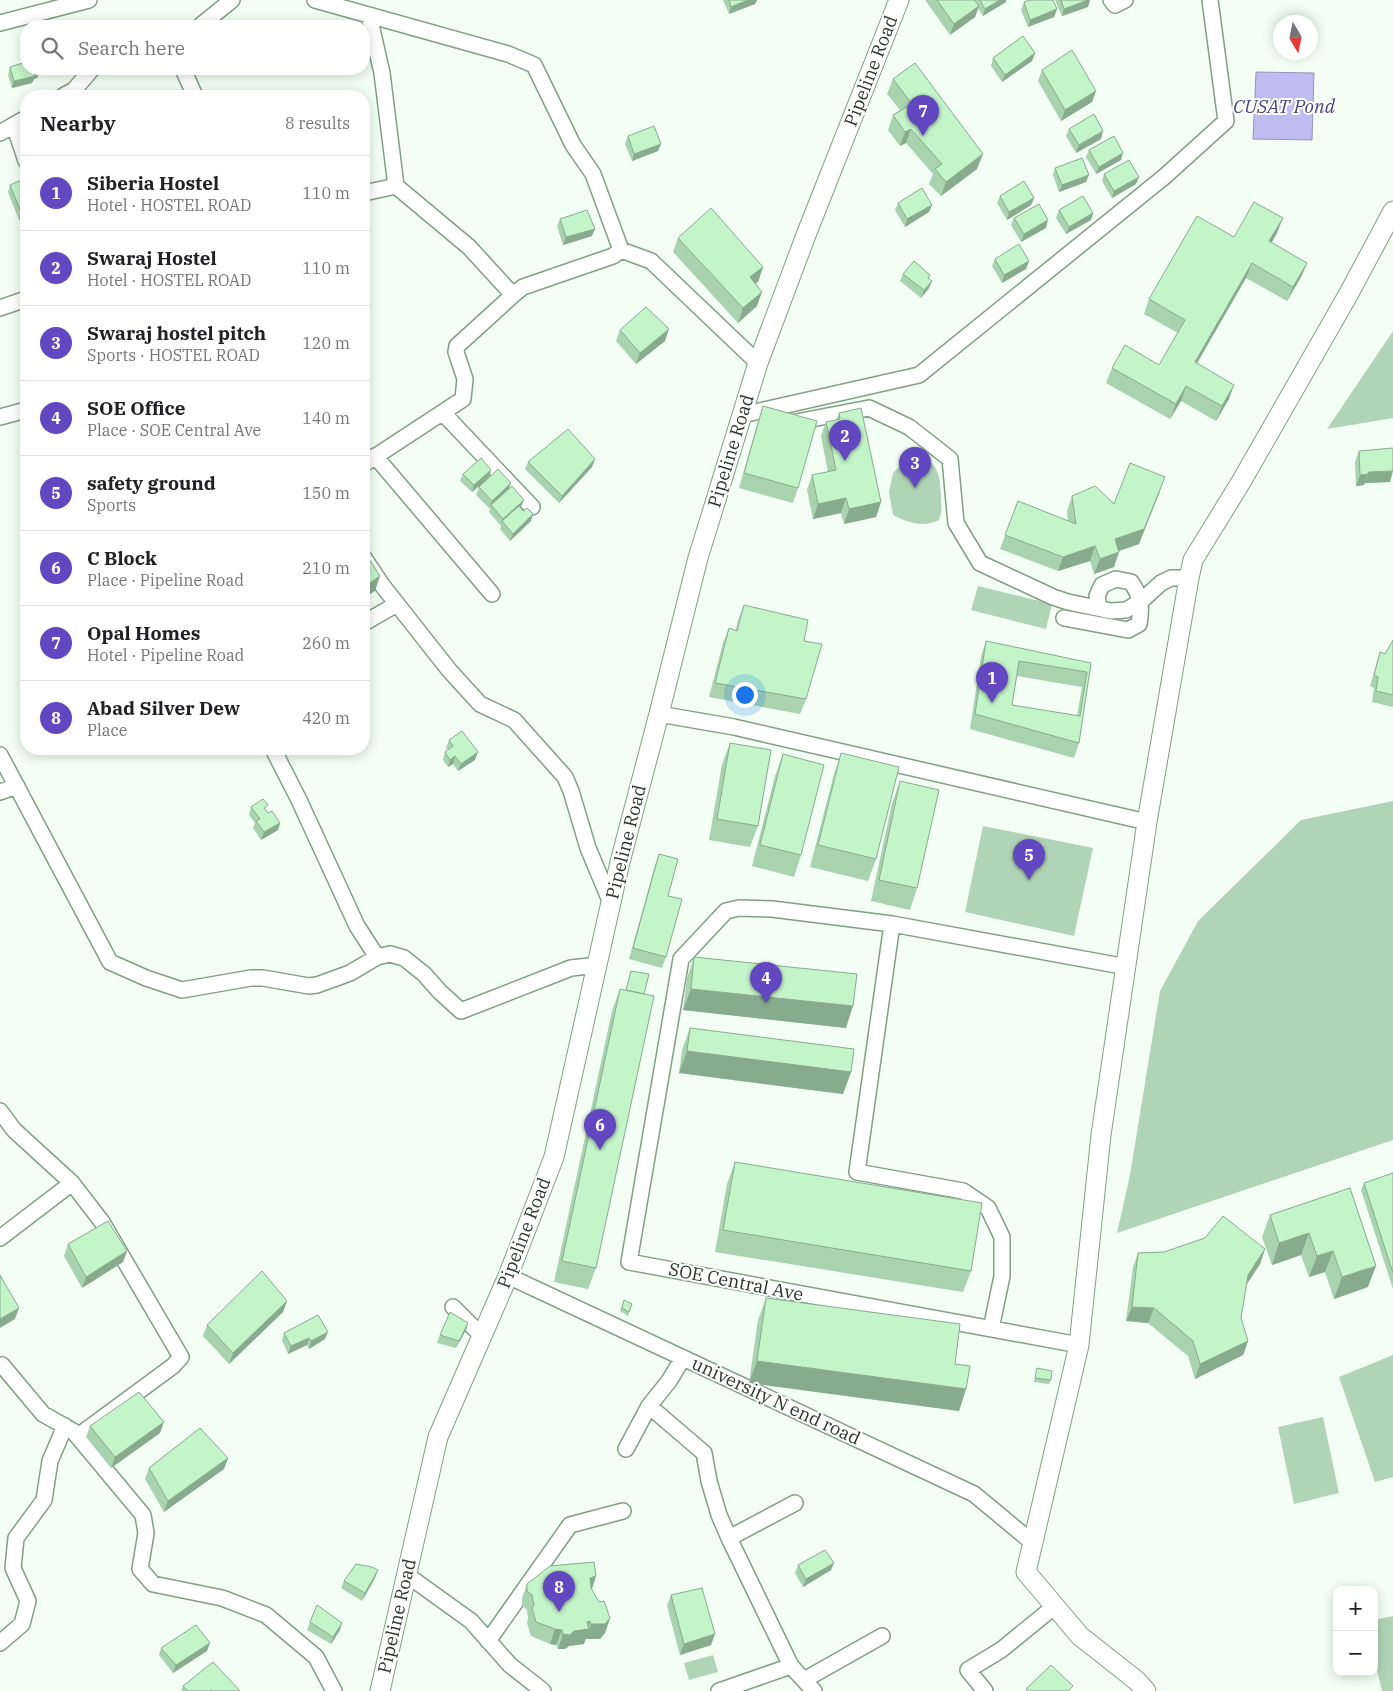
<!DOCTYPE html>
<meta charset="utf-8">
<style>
:root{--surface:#fff;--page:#f2f2f2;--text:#202124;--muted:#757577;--line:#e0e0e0;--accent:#6148c1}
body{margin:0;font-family:"IBM Plex Serif",serif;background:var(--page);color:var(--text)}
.controls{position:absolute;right:15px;bottom:15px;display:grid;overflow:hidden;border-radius:10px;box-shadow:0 2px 12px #0003}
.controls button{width:45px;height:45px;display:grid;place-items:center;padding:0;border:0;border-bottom:1px solid var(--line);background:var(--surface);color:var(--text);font:25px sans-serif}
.compass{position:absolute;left:1273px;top:15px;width:45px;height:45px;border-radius:50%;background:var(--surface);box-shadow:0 2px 12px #0003;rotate:170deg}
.you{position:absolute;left:744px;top:694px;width:18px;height:18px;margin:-12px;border:4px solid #fff;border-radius:50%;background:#1a73e8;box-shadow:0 0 0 8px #1a73e833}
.badge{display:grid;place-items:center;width:32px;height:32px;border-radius:50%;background:var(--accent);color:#fff;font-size:16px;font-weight:700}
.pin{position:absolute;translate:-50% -41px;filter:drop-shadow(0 1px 2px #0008)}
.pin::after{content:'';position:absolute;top:26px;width:18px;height:15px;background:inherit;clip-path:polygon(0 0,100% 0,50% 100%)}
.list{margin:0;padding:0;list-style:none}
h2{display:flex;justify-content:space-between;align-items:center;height:65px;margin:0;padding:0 20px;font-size:21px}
h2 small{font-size:16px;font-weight:400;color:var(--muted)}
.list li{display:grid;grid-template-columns:32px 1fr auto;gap:15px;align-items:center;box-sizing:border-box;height:75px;padding:0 20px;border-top:1px solid var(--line)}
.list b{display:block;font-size:19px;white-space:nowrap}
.list p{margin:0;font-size:16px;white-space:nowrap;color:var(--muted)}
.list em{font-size:16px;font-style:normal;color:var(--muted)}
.icon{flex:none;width:28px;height:28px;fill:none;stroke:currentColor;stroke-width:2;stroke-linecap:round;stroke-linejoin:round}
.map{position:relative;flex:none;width:1393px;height:1691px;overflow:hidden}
.search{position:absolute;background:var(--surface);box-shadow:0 2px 12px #0003;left:20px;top:20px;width:350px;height:55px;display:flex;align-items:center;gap:12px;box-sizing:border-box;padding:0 18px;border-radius:20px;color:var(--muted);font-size:19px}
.panel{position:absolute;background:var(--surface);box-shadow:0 2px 12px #0003;left:20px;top:90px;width:350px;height:665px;border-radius:20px}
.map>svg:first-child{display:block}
.green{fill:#b1d4b6}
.water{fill:#bfbcf1;stroke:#9294b6}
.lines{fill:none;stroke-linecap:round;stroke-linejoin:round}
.minor-casing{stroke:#829e86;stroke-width:18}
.tertiary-casing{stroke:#829e86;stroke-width:21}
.minor{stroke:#fff;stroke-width:15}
.tertiary{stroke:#fff;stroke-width:19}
.wall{fill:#a9d2ae;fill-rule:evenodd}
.shaded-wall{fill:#89ab8d}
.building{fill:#c4f4ca;stroke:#89ab8d;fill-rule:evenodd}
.labels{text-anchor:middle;stroke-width:4;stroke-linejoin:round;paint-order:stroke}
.street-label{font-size:18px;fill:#29352b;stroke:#fff}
.water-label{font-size:19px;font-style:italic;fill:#4b4282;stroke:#fff}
</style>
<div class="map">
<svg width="1393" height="1691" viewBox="0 0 1393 1691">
<rect width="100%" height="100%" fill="#f3fff4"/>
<path class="green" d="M1393,331V418L1327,429Z
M927,459C940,469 940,480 941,496C941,506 943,509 939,520C924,528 908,523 893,515L889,492L893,473L901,465L914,461Z
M978,586L1052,604L1046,629L971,610Z
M1393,801V1140L1117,1233L1130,1175L1160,991L1198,921L1301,820Z
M983,826L1093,848L1074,936L965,912Z
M1393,1355V1477L1375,1482L1339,1377Z
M1323,1417L1339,1493L1294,1504L1278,1427Z
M1393,1616V1691H1382L1374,1658V1620Z
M713,1655L718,1672L689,1680L684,1663Z"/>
<path class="water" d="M1256,72L1314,73L1312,140L1253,139Z"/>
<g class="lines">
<defs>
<path id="minor" d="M315,0L508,54L534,65L573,145L593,174L621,250L651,261L758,363
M1111,0L1115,5L1125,0
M369,16L382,73L396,186L469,247L513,295
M0,23L89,0
M200,26L232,0
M183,69L195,96
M63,96L74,90L92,69
M14,125L26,161
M0,133L26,118
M364,193L396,186
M0,308L26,299
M443,413L532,507
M742,415L919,375L1164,177L1226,121L1210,0
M0,417L26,410
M791,423L869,408L909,427L950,459L956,523L980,563L1053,597L1068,602L1111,611L1126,610L1140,602L1161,583L1171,578H1189
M375,456L492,594
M364,464L463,399L465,379L456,352L457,346L513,295L523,287L613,256L621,250
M364,558L382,585L449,670L480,704L514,720L565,777L571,791L588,848L611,903
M1064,618L1128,630L1139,624C1142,607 1141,596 1131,582L1116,579L1102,585L1097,596L1099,608
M364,623L397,604
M659,714L734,727L1147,822
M273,749L299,800L357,926L377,957
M0,755L110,962L146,978L182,990L251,978H263L309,986L317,985L350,973L377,957L390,954L404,958L424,974L440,992L461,1011L571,968L598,965
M0,792L17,786
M892,924L857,1172L963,1191L988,1208L1002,1237V1276L991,1329
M0,1111L14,1130L72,1183L102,1222L181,1357L173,1366L78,1436
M0,1238L72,1183
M508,1276L974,1494L1033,1543
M453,1307L482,1336
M1079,1345L629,1262L681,959L726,911L739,908L772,909L892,924L1127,967
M0,1366L2,1365L43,1414L73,1431L143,1515L146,1533L140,1569L153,1584L222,1598L266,1615L316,1657L334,1691
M649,1406L704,1453L709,1481L719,1515L729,1538L791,1666L814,1691
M626,1449L649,1406L669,1381L683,1358
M729,1538L795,1503
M407,1575L471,1621L510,1665L543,1691
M488,1641L570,1525L623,1511
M0,1643L22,1624L28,1601L13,1568L16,1538L44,1500L50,1461L65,1426
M804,1680L882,1636
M719,1691L791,1666
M985,1691L968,1670L1001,1650L1055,1606"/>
<path id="tertiary" d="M380,1691L438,1437L508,1276L554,1157L620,862L659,714L698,558L758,363L806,235L899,0
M1146,1691L1137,1681L1080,1636L1026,1572L1079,1345L1101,1135L1147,822L1189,578L1193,560L1241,482L1348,295L1393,211"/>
</defs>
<use href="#minor" class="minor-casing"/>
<use href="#tertiary" class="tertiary-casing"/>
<use href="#minor" class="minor"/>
<use href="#tertiary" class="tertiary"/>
</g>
<path class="wall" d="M723,0H757L755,4L729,14Z
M925,0H1006V2L983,16L978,8L975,17L950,35Z
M1055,0H1090L1088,7L1062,16Z
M1024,2L1057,9L1054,17L1028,27L1021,10Z
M1035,53L1032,61L1002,82L991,66L993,58Z
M10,67L40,71L37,78L34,79L32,83L12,88L8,75Z
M1042,70L1096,91L1092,102L1061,121L1038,81Z
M893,79L977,169L941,196L929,184L933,174L906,143L900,146L888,130L893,115L900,110L887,94Z
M1069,129L1101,139L1076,153L1066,136Z
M628,136L658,151L632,161L625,144Z
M1089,150L1121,160L1096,174L1086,157Z
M1055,168L1086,182L1059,192L1053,175Z
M1104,174L1136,184L1112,198L1102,181Z
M10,185L26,217L19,220L8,192Z
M1000,196L1034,198L1031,205L1007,220L997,203Z
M898,203L932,205L929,212L905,227L895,210Z
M1059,210L1093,213L1091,220L1066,234L1056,218Z
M1014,218L1046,228L1021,242L1011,225Z
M560,219L592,236L563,245L557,226Z
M1277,233L1271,243L1307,263L1301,277L1287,301L1246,278L1197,363L1229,399L1216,421L1181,401L1170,419L1106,383L1112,368L1159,365L1178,333L1144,314L1149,299L1234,237Z
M678,238L763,267L758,282L756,283L757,306L738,323L673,252Z
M995,259L1029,261L1026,269L1002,283L992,266Z
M903,274L929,279V288L921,298L900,281Z
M620,330L665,341L636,364L616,341Z
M763,406L798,488L793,503L739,488L758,421Z
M839,413L881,502L876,517L844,524L841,513L813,519L807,490L812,475L828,472L821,436L826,422L836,420Z
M1359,451L1390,482L1365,483L1364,485L1356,486L1355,462Z
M595,459L592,467L559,503L525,469L528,462Z
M491,470L489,478L472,492L460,481L463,474Z
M511,483L509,489L521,507L520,508L531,521L510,541L500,529L501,526L489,512L490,508H489L476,495L479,487Z
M1160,492L1139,544L1119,551L1114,567L1094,574L1090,561L1058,571L1000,549L1018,501L1068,521L1067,511L1072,496L1114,504Z
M744,605L804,641L806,699L800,714L709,697L723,643L729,628L736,630L738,620Z
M1393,640V707L1372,702L1374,688L1370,686L1380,652L1385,654Z
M986,641L1091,663L1079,743L1074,758L970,729L981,656ZM1017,676L1082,687L1077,716L1012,705Z
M449,740L475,760L458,771L453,764L448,767L443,760L445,752L448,750L446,748Z
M730,743L758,826L750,847L709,840L722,764Z
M841,753L876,859L868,881L810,867L834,774Z
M783,754L801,855L794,877L752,866L775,776Z
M900,781L917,888L910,910L871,901L892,803Z
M251,807L266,811L268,813L280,823L278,830L261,840L253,828L255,823L249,815Z
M659,854L668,896L666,957L662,968L629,959L655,865Z
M694,957L846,1028L683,1010L687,978Z
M631,971L644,994L596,1268L588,1289L554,1282L612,1011L620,989L626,990Z
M690,1028L851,1072L843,1094L679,1073L682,1050Z
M735,1162L971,1271L963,1292L715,1252L727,1184Z
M1393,1173V1289L1361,1190L1364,1183Z
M1350,1188L1368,1287L1334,1299L1325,1272L1309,1277L1301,1255L1272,1265L1262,1237L1270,1215Z
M68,1244L127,1251L123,1262L82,1288L64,1256Z
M1265,1249L1260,1264L1247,1284L1241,1318L1248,1341L1243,1355L1195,1379L1188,1356L1148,1323L1126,1321L1133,1267L1138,1253Z
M766,1298L955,1364L966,1389L959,1411L749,1383L758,1320Z
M624,1300L632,1304L628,1316L620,1311Z
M287,1301L283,1312L229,1364L203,1336L207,1325Z
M468,1323L466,1330L456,1348L437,1343L440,1335Z
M284,1333L325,1339L309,1349L307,1345L288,1354L282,1340Z
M1037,1368L1051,1380L1049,1384L1034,1382Z
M90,1426L160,1433L111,1468L86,1437Z
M228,1458L224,1469L164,1512L145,1479L149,1468Z
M798,1565L831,1570L803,1587L795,1573Z
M596,1576L592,1589L599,1602L610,1618L605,1633L600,1639H585L584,1644L569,1646L565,1649H558L556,1645L550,1644L531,1636L527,1623L528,1618L527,1610L522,1605V1598L527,1584Z
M375,1578L362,1601L341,1588L344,1581Z
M671,1595L711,1645L680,1655L667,1606Z
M310,1622L340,1630L331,1644L307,1630Z
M161,1648L207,1651L173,1673L159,1655Z
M183,1686L240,1691H181Z"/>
<path class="shaded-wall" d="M748,0H757L755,4L729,14L731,7Z
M1000,0H1006V2L983,16L985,9Z
M1088,0H1090L1088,7L1062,16L1064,9Z
M979,6L975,17L950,35L954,24Z
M1057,9L1054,17L1028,27L1030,20Z
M1035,53L1032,61L1002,82L1005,75Z
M40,71L37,78L34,79L32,83L12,88L14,81Z
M1096,91L1092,102L1061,121L1065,110Z
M911,129L906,143L900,146L905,132Z
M1103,131L1101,139L1076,153L1079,145Z
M661,144L658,151L632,161L634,154Z
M1123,153L1121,160L1096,174L1099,167Z
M983,154L977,169L941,196L946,182Z
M1089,175L1086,182L1059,192L1062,185Z
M1139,177L1136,184L1112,198L1114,191Z
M1034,198L1031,205L1007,220L1009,212Z
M932,205L929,212L905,227L907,219Z
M26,211V217L19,220L21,212Z
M1093,213L1091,220L1066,234L1069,227Z
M1283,218L1277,233L1264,256L1269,241Z
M1048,220L1046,228L1021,242L1024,234Z
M595,229L592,236L563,245L566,237Z
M1029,261L1026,269L1002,283L1004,275Z
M1252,263L1246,278L1189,377L1195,362Z
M1307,263L1301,277L1287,301L1293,287Z
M763,267L758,282L745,291L750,277Z
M932,281L929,288L921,298L924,290Z
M762,292L757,306L738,323L743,308Z
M669,329L665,341L636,364L640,353Z
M1234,385L1229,399L1216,421L1222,406Z
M1186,386L1181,401L1170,419L1176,404Z
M595,459L592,467L559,503L562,496Z
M491,470L489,478L472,492L474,485Z
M1393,471L1390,482L1365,483L1369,472Z
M1368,474L1364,485L1356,486L1360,475Z
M1165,477L1139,544L1110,554L1115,539Z
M511,483L508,490L491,505L489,508L492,501Z
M846,498L841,513L813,519L818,504Z
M524,500L521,507L504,523L502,521L501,526L503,519Z
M881,502L876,517L844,524L849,509Z
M533,514L531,521L510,541L513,534Z
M1095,546L1090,561L1058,571L1063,557Z
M1119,552L1114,567L1094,574L1100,559Z
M380,576L375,591L364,598V587Z
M478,752L475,760L458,771L461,764Z
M455,756L453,764L448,767L450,760Z
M280,823L278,830L261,840L264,832Z
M691,989L853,1006L846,1028L683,1010Z
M687,1051L851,1072L843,1094L679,1073Z
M1309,1233L1301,1255L1272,1265L1279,1243Z
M1265,1249L1260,1264L1243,1290L1248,1275Z
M127,1251L123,1262L82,1288L86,1277Z
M1333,1251L1325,1272L1309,1277L1317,1256Z
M1376,1266L1368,1287L1334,1299L1342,1277Z
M287,1301L283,1312L229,1364L233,1353Z
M1132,1307L1154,1308L1148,1323L1126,1321Z
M19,1308L15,1319L0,1328V1319Z
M468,1323L466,1330L456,1348L459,1341Z
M328,1332L325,1339L309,1349L311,1341Z
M309,1338L307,1345L288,1354L291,1346Z
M1248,1341L1243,1355L1195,1379L1200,1364Z
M757,1361L966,1389L959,1411L749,1383Z
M164,1422L160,1433L111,1468L115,1457Z
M228,1458L224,1469L164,1512L168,1501Z
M834,1563L831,1570L803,1587L806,1579Z
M378,1570L375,1578L362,1601L365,1593Z
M596,1576L591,1591L590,1578Z
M610,1618L605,1633L600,1639H585L591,1624Z
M590,1621L587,1629H589L584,1644L569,1646L565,1649H558L563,1634L587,1622Z
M342,1623L340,1630L331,1644L333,1637Z
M555,1629L562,1630L556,1645L550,1644Z
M715,1634L711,1645L680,1655L684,1644Z
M210,1643L207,1651L173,1673L176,1665Z"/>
<path class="building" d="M729,0H748L731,7Z
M937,0H974L979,6L954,24Z
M980,0H1000L985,9Z
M1030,0H1053L1057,9L1030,20L1024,2Z
M1061,0H1088L1064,9Z
M1023,36L1035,53L1005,75L993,58Z
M1072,50L1096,91L1065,110L1042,70Z
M26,62V69H40V71L34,73L35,76L14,81L10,67Z
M915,63L983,154L946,182L935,169L942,164L911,129L905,132L893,115L912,104L893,79Z
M1094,114L1103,131L1079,145L1069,129Z
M654,126L661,144L634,154L628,136Z
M1114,136L1123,153L1099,167L1089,150Z
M1082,158L1089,175L1062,185L1055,168Z
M1129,160L1139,177L1114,191L1104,174Z
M26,178V211L21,212L10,185Z
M1024,181L1034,198L1009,212L1000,196Z
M922,188L932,205L907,219L898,203Z
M1083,196L1093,213L1069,227L1059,210Z
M1254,202L1283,218L1269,241L1307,263L1293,287L1252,263L1195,362L1234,385L1222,406L1186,386L1176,404L1112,368L1125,345L1159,365L1185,320L1149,299L1197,216L1234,237Z
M1039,204L1048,220L1024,234L1014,218Z
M711,208L763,267L750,277L762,292L743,308L678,238Z
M587,210L595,229L566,237L560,219Z
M1019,244L1029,261L1004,275L995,259Z
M914,261L930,275L928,278L932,281L924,290L903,274Z
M646,307L669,329L640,353L620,330Z
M763,406L817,421L798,488L744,473Z
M861,408L881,502L849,509L846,498L818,504L812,475L836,470L826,422L840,419L839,413Z
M568,429L595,459L562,496L528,462Z
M1393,448V471L1369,472L1368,474L1360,475L1359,451Z
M481,458L491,470L474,485L463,474Z
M1130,463L1165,477L1144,529L1115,539L1119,552L1100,559L1095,546L1063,557L1005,535L1018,501L1076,524L1072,496L1095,486L1114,504Z
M498,469L511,483L492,501L479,487Z
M512,486L524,500L503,519L491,505Z
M519,506L523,511L527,508L533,514L513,534L502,521Z
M364,551L380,576L364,587Z
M744,605L808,620L804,641L822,644L806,699L715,683L729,628L737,631Z
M1393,640V695L1376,691L1378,677L1374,675L1380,652L1385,654Z
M986,641L1091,663L1079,743L975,714ZM1019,661L1087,672L1080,716L1012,705Z
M462,731L478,752L461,764L455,756L450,760L445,752L453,746L449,740Z
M730,743L771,750L758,826L717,819Z
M841,753L899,767L876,859L818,845Z
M783,754L824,765L801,855L760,845Z
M900,781L939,790L917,888L879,880Z
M263,799L268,805L264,808L268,813L272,811L280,823L264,832L256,821L260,819L251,807Z
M659,854L678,859L668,896L682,899L666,957L633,948Z
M694,957L857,974L853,1006L691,989Z
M631,971L649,974L644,994L626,990Z
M620,989L654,996L596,1268L562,1261Z
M690,1028L854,1049L851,1072L687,1051Z
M735,1162L982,1203L971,1271L723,1230Z
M1393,1173V1273L1364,1183Z
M1350,1188L1376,1266L1342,1277L1333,1251L1317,1256L1309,1233L1279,1243L1270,1215Z
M1223,1216L1265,1249L1248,1275L1241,1318L1248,1341L1200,1364L1193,1341L1154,1308L1132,1307L1138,1253L1164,1252L1205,1238Z
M108,1221L127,1251L86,1277L68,1244Z
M262,1271L287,1301L233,1353L207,1325Z
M0,1275L19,1308L0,1319Z
M766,1298L960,1324L955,1364L970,1366L966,1389L757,1361Z
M624,1300L632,1304L629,1312L622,1308Z
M450,1312L468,1323L459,1341L440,1335Z
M318,1315L328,1332L311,1341L309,1338L291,1346L284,1333Z
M1037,1368L1052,1371L1051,1380L1035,1378Z
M139,1392L164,1422L115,1457L90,1426Z
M200,1428L228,1458L168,1501L149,1468Z
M825,1550L834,1563L806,1579L798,1565Z
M594,1562L596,1576L590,1578L591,1588L599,1602L604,1601L610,1618L605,1624H591L590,1621L587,1622L589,1629L574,1631L570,1635L563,1634L562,1630L555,1629L536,1622L532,1608L534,1605L532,1595L527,1591V1584L550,1566Z
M356,1564L372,1567L378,1570L365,1593L344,1581Z
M702,1588L715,1634L684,1644L671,1595Z
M317,1605L342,1623L333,1637L310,1622Z
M196,1625L210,1643L176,1665L161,1648Z
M213,1662L240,1691H212V1690L210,1691H188L183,1686Z
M1051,1665L1073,1686L1068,1691H1028L1026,1689Z"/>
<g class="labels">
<g class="street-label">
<text transform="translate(871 71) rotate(-69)" y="6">Pipeline Road</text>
<text transform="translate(731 451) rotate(-73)" y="6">Pipeline Road</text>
<text transform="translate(626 842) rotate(-76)" y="6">Pipeline Road</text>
<text transform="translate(524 1233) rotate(-69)" y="6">Pipeline Road</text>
<text transform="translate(736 1282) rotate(11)" y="6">SOE Central Ave</text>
<text transform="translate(776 1401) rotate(25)" y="6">university N end road</text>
<text transform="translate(397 1616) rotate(-77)" y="6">Pipeline Road</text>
</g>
<g class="water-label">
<text x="1284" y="113">CUSAT Pond</text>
</g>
</g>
</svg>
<div class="controls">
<button>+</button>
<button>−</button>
</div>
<svg class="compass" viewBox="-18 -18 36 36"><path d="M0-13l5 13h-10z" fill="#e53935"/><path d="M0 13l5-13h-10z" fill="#757577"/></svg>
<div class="you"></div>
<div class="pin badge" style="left:992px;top:703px">1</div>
<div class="pin badge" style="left:845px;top:461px">2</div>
<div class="pin badge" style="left:915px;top:488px">3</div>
<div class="pin badge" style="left:766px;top:1003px">4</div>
<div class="pin badge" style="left:1029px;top:880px">5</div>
<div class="pin badge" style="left:600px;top:1150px">6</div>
<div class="pin badge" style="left:923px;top:136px">7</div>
<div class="pin badge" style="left:559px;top:1612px">8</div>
<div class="search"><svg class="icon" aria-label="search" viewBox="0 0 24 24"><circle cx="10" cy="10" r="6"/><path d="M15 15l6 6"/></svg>Search here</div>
<section class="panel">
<h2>Nearby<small>8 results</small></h2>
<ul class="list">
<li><span class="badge">1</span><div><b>Siberia Hostel</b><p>Hotel · HOSTEL ROAD</p></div><em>110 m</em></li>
<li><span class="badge">2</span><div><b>Swaraj Hostel</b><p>Hotel · HOSTEL ROAD</p></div><em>110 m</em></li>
<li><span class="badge">3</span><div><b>Swaraj hostel pitch</b><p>Sports · HOSTEL ROAD</p></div><em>120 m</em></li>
<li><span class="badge">4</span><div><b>SOE Office</b><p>Place · SOE Central Ave</p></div><em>140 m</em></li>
<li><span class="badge">5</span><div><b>safety ground</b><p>Sports</p></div><em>150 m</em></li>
<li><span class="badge">6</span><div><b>C Block</b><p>Place · Pipeline Road</p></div><em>210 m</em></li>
<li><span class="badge">7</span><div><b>Opal Homes</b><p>Hotel · Pipeline Road</p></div><em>260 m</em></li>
<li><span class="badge">8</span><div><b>Abad Silver Dew</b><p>Place</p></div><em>420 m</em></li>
</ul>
</section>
</div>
